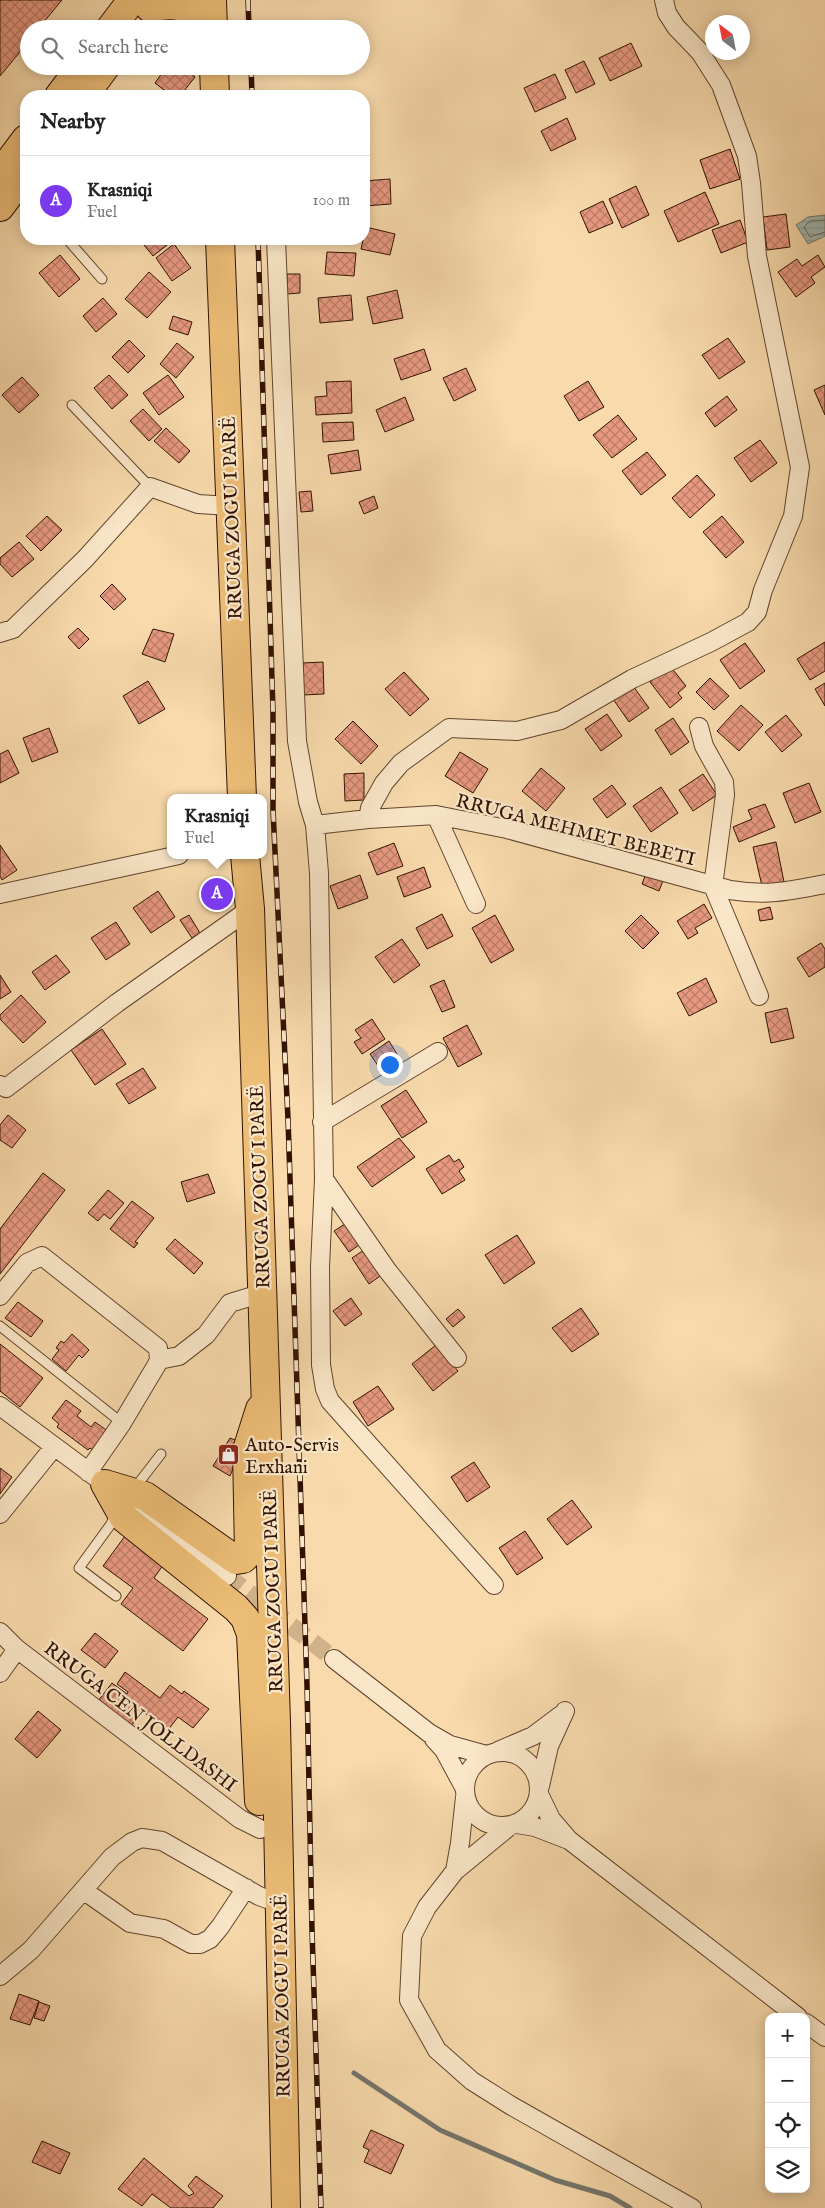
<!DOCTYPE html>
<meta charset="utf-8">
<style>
:root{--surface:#fff;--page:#f6f6f6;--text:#222;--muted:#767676;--line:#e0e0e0;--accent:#7c3aed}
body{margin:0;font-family:"IM FELL English",serif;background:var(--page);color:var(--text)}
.controls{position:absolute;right:15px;bottom:15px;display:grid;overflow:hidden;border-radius:10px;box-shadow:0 2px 12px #0003}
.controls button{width:45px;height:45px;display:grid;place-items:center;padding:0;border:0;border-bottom:1px solid var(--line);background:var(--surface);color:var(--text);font:25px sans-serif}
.compass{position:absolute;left:705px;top:15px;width:45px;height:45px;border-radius:50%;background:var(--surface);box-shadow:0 2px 12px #0003;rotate:328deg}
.you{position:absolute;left:389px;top:1064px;width:18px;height:18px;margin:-12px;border:4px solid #fff;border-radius:50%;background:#1a73e8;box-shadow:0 0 0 8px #1a73e833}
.badge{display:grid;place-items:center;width:32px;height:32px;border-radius:50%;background:var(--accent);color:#fff;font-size:16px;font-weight:700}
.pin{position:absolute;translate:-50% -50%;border:2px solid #fff;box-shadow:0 1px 5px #0006}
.popup{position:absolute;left:167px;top:794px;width:100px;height:65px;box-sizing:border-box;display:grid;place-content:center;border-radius:10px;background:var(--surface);filter:drop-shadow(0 1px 4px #0005);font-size:16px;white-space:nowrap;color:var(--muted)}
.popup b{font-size:19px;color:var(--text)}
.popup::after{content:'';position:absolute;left:50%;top:100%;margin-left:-10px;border:10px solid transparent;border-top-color:var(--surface)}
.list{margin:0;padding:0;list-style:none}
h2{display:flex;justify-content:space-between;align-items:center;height:65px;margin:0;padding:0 20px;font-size:21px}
h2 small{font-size:16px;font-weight:400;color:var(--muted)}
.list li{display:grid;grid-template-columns:32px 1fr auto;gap:15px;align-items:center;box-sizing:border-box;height:90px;padding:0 20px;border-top:1px solid var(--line)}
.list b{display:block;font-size:19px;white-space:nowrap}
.list p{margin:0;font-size:16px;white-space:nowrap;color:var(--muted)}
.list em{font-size:16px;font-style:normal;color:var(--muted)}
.icon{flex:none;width:28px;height:28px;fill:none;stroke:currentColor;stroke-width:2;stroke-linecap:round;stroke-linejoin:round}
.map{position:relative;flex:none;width:825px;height:2208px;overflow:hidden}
.search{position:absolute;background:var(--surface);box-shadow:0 2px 12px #0003;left:20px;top:20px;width:350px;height:55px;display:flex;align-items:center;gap:12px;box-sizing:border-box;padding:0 18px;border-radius:28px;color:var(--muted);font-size:19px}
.panel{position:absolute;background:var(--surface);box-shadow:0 2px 12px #0003;left:20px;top:90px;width:350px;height:155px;border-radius:20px}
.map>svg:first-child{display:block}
.water{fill:url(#water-rules);stroke:#74766c}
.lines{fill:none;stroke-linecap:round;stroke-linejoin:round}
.shore{stroke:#68655a;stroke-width:1}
.stream{stroke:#74766c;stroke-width:5}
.building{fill:url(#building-cross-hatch);stroke:#311201}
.minor-tunnel{stroke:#d0b28a;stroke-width:18;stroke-dasharray:18 9;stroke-linecap:butt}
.service-casing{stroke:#63442c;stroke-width:11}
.minor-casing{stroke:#63442c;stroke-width:20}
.primary-casing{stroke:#311201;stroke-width:30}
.service{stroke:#fae7c9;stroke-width:9}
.minor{stroke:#fae7c9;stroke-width:18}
.primary{stroke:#ecbd76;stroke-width:28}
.rail-casing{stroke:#311201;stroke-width:5.5}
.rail{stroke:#fae7c9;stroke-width:4;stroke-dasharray:11;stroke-linecap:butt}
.labels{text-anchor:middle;stroke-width:4.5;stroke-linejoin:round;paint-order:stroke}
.street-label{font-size:19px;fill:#311201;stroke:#fae7c9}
.poi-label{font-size:19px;fill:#311201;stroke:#fae7c9;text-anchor:start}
</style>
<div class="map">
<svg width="825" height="2208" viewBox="0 0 825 2208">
<defs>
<pattern id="water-rules" width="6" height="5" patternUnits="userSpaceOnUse" patternTransform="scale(1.25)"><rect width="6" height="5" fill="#a0b8b3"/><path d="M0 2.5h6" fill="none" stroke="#8a9d98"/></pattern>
<pattern id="building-cross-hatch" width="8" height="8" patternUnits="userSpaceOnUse" patternTransform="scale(1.25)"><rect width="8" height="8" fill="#e89a81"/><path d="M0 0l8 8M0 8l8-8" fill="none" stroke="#bd7c67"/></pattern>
</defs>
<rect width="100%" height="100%" fill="#f8daac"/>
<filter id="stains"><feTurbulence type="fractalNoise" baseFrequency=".004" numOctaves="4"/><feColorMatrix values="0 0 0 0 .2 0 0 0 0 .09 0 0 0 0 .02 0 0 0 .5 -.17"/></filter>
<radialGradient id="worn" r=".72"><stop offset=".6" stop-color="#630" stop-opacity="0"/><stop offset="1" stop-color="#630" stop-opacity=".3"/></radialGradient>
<path class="water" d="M825,215V236L808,244L796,225L808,217Z"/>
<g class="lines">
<path class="shore" d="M825,220L810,221L804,227L810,237L825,232"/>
<path class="stream" d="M354,2073L440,2130L555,2180L610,2196L630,2208"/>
</g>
<path class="building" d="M0,0H62L38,29H29V41L0,76Z
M631,43L642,66L610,81L599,58Z
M584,61L595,84L576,93L565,70Z
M167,66H181L195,77L180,96H172L155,83Z
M555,74L566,98L535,112L524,88Z
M567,118L576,139L551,151L541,131Z
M730,149L740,179L710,189L700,160Z
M390,179L391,204L364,206V181Z
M636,186L649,215L622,228L609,199Z
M705,192L719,224L678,242L664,211Z
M603,201L613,223L589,233L580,212Z
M786,214L790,247L767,250L763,217Z
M740,220L748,242L721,253L712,230Z
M366,227L395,234L390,255L361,249Z
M139,239H168L171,242L153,256Z
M174,244L191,268L172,281L156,258Z
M327,252L356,253L354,276L325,274Z
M60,255L80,279L59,297L39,273Z
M818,255L825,267L811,277L815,283L796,297L778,272L797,259L802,266Z
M149,272L171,292L147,318L125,299Z
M287,274H300V293L287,294Z
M397,290L403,318L373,324L367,297Z
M351,295L353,320L320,323L318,298Z
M103,298L117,314L96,332L83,316Z
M173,316L192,322L188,335L169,329Z
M728,338L745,362L719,379L702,355Z
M129,340L145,356L128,373L112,357Z
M177,343L194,357L176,378L160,364Z
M424,349L431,370L401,380L394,359Z
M466,368L476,390L454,401L443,378Z
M109,375L128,395L112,409L94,388Z
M168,375L184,397L159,415L143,393Z
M22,377L39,395L19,413L2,395Z
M351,381L352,413L316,415L315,397L327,396L326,382Z
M588,381L604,407L579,421L564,396Z
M825,385V415L814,390Z
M727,396L737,410L715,427L705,413Z
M405,397L414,420L385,432L376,410Z
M143,409L162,429L149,441L130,421Z
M618,415L637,439L612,458L593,435Z
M353,422L354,440L323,442L322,423Z
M166,428L190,451L179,463L154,441Z
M760,440L777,463L751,482L734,458Z
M358,450L361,470L331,474L328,455Z
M647,452L666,475L641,495L622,471Z
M697,475L715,495L690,518L672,498Z
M311,491L313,511L301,512L299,492Z
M374,496L378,508L364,514L359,502Z
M47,516L62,530L41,551L26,536Z
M722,516L744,542L726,558L703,532Z
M19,542L34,559L12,577L0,564V558Z
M112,584L126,599L114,610L100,596Z
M78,628L89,639L79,649L68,637Z
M153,629L174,634L165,662L142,654Z
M825,642V671L810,680L797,659Z
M745,643L765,671L740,689L720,660Z
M323,662L324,694L303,695L302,663Z
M670,666L686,686L678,693L682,698L670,708L650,682Z
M404,672L429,699L410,716L385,689Z
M710,678L729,696L714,710L696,692Z
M148,681L165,709L139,724L123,696Z
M825,683V706L815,689Z
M633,686L649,708L629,722L613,699Z
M741,705L763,725L739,751L717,731Z
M607,714L622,736L601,751L585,729Z
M786,715L802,735L782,752L765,732Z
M673,718L689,742L671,755L655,730Z
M353,721L378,746L361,764L335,739Z
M49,728L58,752L32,762L23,738Z
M8,750L19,773L0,783V754Z
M460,752L488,769L473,793L445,776Z
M541,768L565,788L546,811L522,791Z
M364,773V800L345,801L344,774Z
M703,774L717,795L693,811L679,790Z
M809,783L821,812L795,823L783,793Z
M612,785L626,804L607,818L593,799Z
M661,787L678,813L651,832L633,806Z
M765,804L775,827L739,842L733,827L752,819L748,810Z
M776,842L784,882L762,886L753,847Z
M394,843L403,866L377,875L368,853Z
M0,845L17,870L2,880L0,876Z
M424,867L431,887L404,897L397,877Z
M647,871L664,878L659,891L642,884Z
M360,875L368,898L338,909L330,886Z
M208,885H226V903H208Z
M158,891L175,917L151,933L133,908Z
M704,904L712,918L695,928L698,933L688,939L677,921Z
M770,907L773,919L760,921L758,910Z
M442,914L453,936L427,949L416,928Z
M189,915L200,933L192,938L180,920Z
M495,915L514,950L491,963L472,928Z
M641,915L659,933L643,949L625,931Z
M116,922L130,944L106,960L91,938Z
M402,939L420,965L394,983L375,957Z
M821,943L825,949V967L809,977L797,958Z
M56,955L70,972L45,990L32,972Z
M0,975L11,992L0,999Z
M706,978L717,1002L689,1016L677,993Z
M444,980L455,1007L442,1012L430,986Z
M21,995L46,1022L23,1043L0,1019V1015Z
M787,1008L794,1038L771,1043L765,1013Z
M372,1019L385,1039L362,1054L354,1042L361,1038L355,1030Z
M467,1025L482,1054L458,1067L443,1038Z
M102,1029L126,1064L95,1085L71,1050Z
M389,1041L403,1064L385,1076L370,1054Z
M143,1068L156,1088L129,1104L116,1084Z
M406,1090L427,1122L402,1138L381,1106Z
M8,1115L26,1130L12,1148L0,1140V1125Z
M399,1138L415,1157L372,1187L357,1167Z
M449,1155L454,1162L459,1159L464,1167L459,1171L465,1180L442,1194L426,1169Z
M43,1173L65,1190L0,1274V1229Z
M208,1174L215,1193L187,1202L181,1182Z
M108,1190L124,1203L110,1219L104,1214L98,1221L88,1213Z
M132,1201L154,1218L135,1242L138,1243L134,1248L110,1229Z
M351,1220L365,1241L349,1252L334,1231Z
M517,1235L535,1263L504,1284L485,1255Z
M175,1239L203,1263L194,1274L166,1249Z
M370,1246L387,1271L369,1284L352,1258Z
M351,1298L362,1314L345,1326L333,1311Z
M18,1302L43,1321L31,1337L5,1318Z
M581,1308L599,1334L572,1352L552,1328Z
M458,1309L465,1317L453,1327L446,1319Z
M72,1334L89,1350L82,1358L79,1355L66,1371L52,1359L59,1350L56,1348L61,1341L64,1343Z
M0,1344L43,1378L20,1407L0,1391Z
M436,1345L458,1371L433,1391L412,1364Z
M378,1386L394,1409L368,1426L353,1402Z
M66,1400L81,1411L77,1416L91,1427L95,1422L109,1432L94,1451L90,1448L88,1450L57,1427L59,1424L52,1418Z
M230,1438L243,1443L230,1476L213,1466Z
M474,1462L490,1487L467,1502L451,1477Z
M0,1468L12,1477L0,1494Z
M572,1500L592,1527L567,1545L547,1519Z
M525,1531L543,1558L517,1575L499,1548Z
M128,1532L166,1561L154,1578L208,1619L183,1651L121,1604L133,1588L103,1566Z
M95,1633L118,1651L105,1668L81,1650Z
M125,1672L160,1698L170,1685L182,1694L184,1691L209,1709L193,1728L178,1717L168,1730L142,1711L132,1725L98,1701L112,1683L127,1694L128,1692L117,1684Z
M38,1711L61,1730L37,1758L15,1739Z
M19,1994L39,2001L30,2025L10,2019Z
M39,2002L50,2006L44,2021L34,2018Z
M371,2130L404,2145L391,2174L364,2162L369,2150L363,2147Z
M42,2141L70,2153L60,2174L32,2162Z
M144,2158L189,2196L194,2193L188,2186L196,2176L223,2196L213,2208H171L152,2194L142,2206L118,2189Z"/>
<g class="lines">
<path class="minor-tunnel" d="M227,1576L334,1659"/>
<defs>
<path id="service" d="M67,239L102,279
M72,405L150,487
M0,1326L122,1423
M134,1489L161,1454
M115,1514L111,1524L79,1568L116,1596"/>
<path id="minor" d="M276,239L297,741L308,802L315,825L319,873L324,1179L320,1267L321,1365L325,1389L330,1401L494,1585
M0,633L13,629L85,559L150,487L198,504L230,506
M699,727L704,746L724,782L725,795L713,886L759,996
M436,815L476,904
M368,819L370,808L384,783L401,763L449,728L517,731L561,720L632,679L711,642L748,622L757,612L763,590L793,516L800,467L757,256L751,183L747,156L721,85L700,52L676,27L667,13L664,0
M315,825L368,819L436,815L507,829L730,890C768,896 789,891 825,884
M0,894L179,855
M0,1085L6,1088L117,1003L250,909
M322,1122L438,1052
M324,1179L387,1270L457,1358
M0,1296L27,1263L42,1256L158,1348L159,1360L156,1366L122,1423L88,1472
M159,1360L179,1356L206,1335L230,1303L263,1293
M0,1406L97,1478
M118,1493L227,1576
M0,1514L54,1447
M0,1632L17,1649L240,1819L260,1829
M334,1659L429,1733L450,1745L486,1755
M0,1673L17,1649
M434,1739L444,1750L465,1789
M498,1751L533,1736L561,1715
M465 1789a37 37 0 1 1 74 0a37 37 0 1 1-74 0Z
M540,1786L549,1746L565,1711
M539,1794L551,1819L569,1840L798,2017
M517,1824L535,1827L566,1839
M511,1825L455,1871L427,1907L412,1936L409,2000L437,2050L472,2081L510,2105L692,2208
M455,1871L460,1843L465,1797
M83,1890L130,1923L164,1929L191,1944H200L210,1939L220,1927L246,1888
M0,1976L31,1950L112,1857L132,1842L142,1838L162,1841L259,1896L267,1899L279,1900
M806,2023L825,2037"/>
<path id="primary" d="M212,0L213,29
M150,8C181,1 188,7 209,29
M110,29L132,0
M214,66L215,96
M59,96L82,66
M84,96L106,66
M0,174L26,139
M0,207L26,172
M220,239L242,798
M245,855L250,909L276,1722L286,2208
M105,1484L124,1518L236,1608L245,1618L251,1634L259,1801
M105,1484L145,1496L236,1560L243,1559L249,1553L247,1450L260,1409"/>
</defs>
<use href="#service" class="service-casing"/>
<use href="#minor" class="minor-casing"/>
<use href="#primary" class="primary-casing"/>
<use href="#service" class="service"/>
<use href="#minor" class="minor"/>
<use href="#primary" class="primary"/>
<defs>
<path id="rail" d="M248,0L249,29
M251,66L252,96
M258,239L273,711V810L288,1119L307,1685L312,1930L321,2208"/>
</defs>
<use href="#rail" class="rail-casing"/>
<use href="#rail" class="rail"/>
</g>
<defs>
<symbol id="shop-square" viewBox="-11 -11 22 22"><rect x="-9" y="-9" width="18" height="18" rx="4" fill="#8f2418" stroke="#fae7c9"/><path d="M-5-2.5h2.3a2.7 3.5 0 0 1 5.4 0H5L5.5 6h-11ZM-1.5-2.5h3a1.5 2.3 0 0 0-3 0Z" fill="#fff"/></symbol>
</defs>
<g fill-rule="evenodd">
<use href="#shop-square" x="216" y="1442" width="25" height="25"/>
</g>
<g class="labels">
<g class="street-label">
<text transform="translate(231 518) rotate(-92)" y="7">RRUGA ZOGU I PARË</text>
<text transform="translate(576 829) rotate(14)" y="7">RRUGA MEHMET BEBETI</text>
<text transform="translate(259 1187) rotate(-92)" y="7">RRUGA ZOGU I PARË</text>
<text transform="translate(272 1591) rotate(-92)" y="7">RRUGA ZOGU I PARË</text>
<text transform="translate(141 1716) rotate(37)" y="7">RRUGA CEN JOLLDASHI</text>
<text transform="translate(281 1996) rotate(-91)" y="7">RRUGA ZOGU I PARË</text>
</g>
<g class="poi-label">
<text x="245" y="1451">Auto-Servis<tspan x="245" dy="22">Erxhani</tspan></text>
</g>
</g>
<rect width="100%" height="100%" filter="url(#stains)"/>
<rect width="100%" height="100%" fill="url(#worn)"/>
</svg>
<div class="controls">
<button>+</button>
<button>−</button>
<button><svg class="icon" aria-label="locate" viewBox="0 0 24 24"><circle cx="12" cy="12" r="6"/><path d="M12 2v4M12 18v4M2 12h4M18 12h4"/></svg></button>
<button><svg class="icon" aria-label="layers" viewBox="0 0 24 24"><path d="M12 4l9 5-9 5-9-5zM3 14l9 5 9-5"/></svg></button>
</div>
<svg class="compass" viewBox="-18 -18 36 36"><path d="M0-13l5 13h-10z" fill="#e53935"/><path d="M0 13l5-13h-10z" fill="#767676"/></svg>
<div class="you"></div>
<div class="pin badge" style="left:217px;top:894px">A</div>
<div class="popup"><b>Krasniqi</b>Fuel</div>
<div class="search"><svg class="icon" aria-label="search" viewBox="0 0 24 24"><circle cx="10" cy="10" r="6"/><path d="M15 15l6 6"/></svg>Search here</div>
<section class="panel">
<h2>Nearby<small></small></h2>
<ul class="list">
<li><span class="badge">A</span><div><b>Krasniqi</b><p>Fuel</p></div><em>100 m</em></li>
</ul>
</section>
</div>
